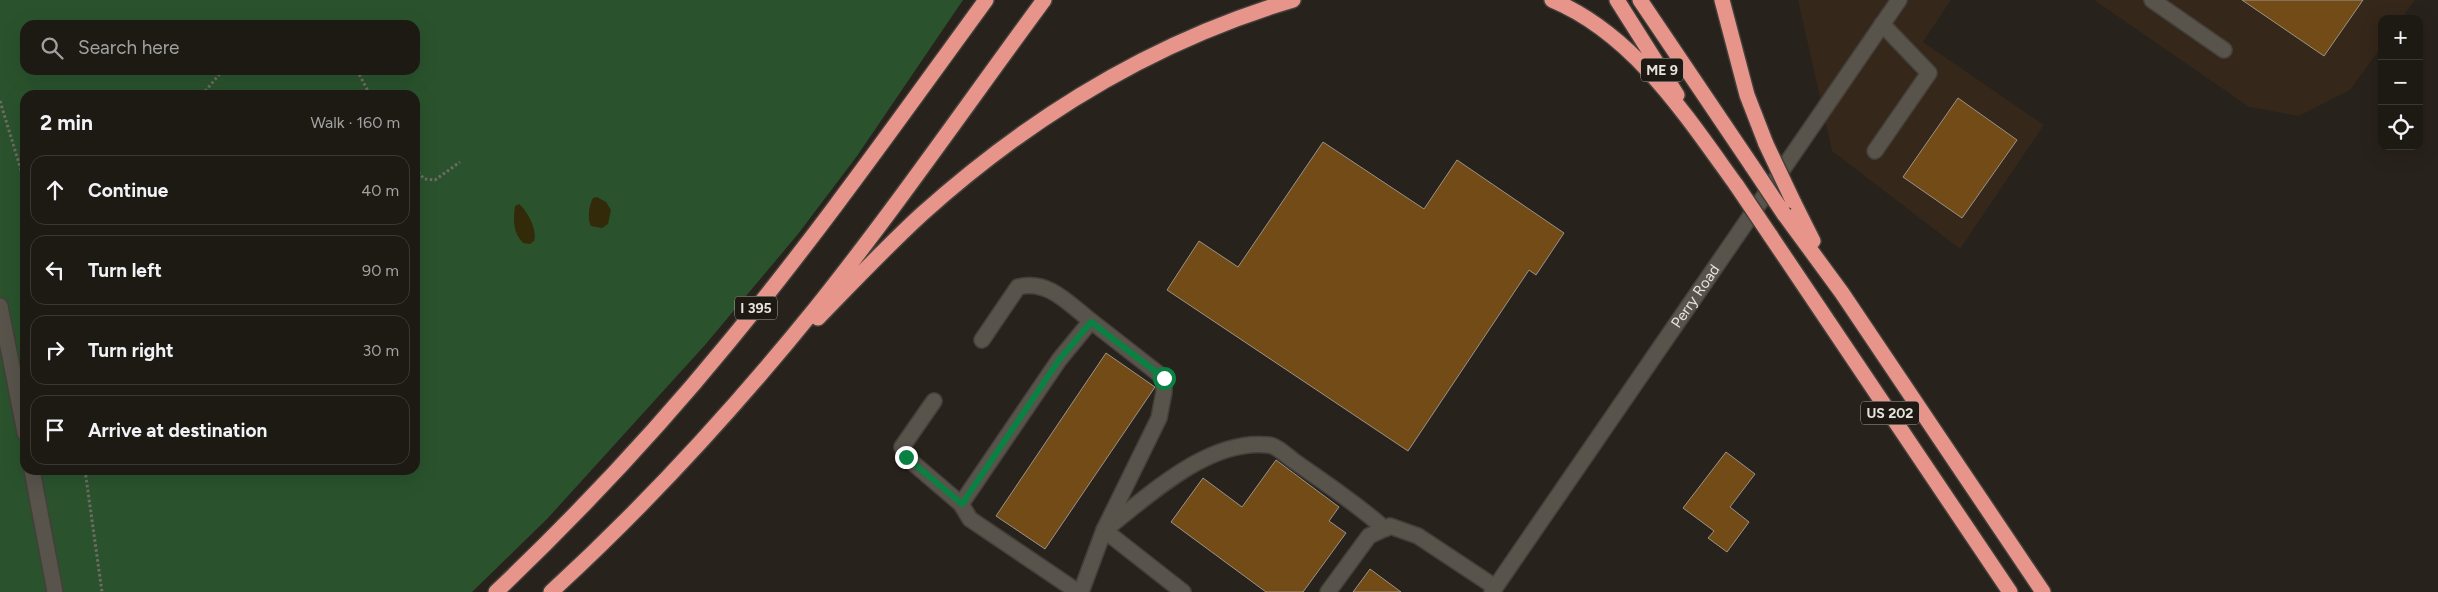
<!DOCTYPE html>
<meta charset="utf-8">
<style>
:root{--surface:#1d1a14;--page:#25231d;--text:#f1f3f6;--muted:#a0a1a0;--line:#3b3834}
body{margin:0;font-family:Figtree,sans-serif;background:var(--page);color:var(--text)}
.controls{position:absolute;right:15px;top:15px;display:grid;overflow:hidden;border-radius:10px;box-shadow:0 5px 20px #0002}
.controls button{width:45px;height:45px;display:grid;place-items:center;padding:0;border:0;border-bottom:1px solid var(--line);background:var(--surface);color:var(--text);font:25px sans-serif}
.stop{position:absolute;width:15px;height:15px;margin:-11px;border:4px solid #0b8043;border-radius:50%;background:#fff}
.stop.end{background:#0b8043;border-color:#fff;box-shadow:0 1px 5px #0008}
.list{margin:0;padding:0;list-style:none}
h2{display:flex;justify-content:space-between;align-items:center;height:65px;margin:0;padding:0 20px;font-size:21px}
h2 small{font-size:16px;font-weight:400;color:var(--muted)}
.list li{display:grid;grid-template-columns:32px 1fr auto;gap:15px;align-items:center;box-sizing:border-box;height:70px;margin:0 10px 10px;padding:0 10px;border:1px solid var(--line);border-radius:15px}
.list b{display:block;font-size:19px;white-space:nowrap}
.list em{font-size:16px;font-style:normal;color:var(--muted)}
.icon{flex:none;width:28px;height:28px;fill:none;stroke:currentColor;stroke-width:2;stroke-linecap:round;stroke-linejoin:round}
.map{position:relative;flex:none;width:2438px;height:592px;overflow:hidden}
.search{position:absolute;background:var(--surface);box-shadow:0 5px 20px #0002;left:20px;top:20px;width:400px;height:55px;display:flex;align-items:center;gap:12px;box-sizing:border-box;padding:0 18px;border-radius:15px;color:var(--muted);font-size:19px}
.panel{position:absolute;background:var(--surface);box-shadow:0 5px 20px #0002;left:20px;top:90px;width:400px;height:385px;border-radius:15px}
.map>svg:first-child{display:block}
.industrial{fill:#35271a}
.green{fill:#2a532d;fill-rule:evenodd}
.sand{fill:#322a08}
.building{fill:#724b17;stroke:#9b938b}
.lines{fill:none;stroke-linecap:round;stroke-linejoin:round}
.minor-casing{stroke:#433f3a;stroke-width:18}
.highway-casing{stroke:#433f3a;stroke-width:18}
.path{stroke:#6f6b65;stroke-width:3;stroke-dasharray:2.5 2.5;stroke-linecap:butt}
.minor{stroke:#58534b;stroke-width:15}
.highway{stroke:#e7958b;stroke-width:15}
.highway-bridge-casing{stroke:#433f3a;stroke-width:18;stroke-linecap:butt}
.highway-bridge{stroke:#e7958b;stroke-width:15}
.route{stroke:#0b8043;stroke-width:6}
.labels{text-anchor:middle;stroke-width:5;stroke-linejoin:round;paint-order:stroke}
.shield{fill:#1e1912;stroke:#aaa6a1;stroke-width:1}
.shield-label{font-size:14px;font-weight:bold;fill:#e6e3de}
.street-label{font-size:15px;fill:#e6e3de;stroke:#1e1912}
</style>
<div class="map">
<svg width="2438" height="592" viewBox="0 0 2438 592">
<rect width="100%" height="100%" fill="#27221b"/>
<path class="industrial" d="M1798,0H1951L1923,42L2044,125L1960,249L1832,151Z
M2094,0H2415L2401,19H2382V46L2350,90L2299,116L2249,107Z"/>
<path class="green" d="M0,0H963L857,156L798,234L705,345L547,519L472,592H0ZM25,25H415V70H25ZM25,95H415V470H25Z"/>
<path class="sand" d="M597,197L606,202L611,210L608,224L602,228L591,226C587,219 589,205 593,198Z
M519,204C527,210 538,231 534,241L530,244L523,243C513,233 513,220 515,206Z"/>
<path class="building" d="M2242,0H2363L2324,56Z
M1958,98L2017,140L1962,218L1903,177Z
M1323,142L1424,209L1457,160L1564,233L1536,275L1529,270L1408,451L1167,290L1199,241L1238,267Z
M1106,353L1155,387L1045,549L996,516Z
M1726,452L1755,474L1730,507L1749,522L1727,552L1708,538L1714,531L1683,508Z
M1276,460L1339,507L1329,521L1346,533L1303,592H1266L1171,522L1203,478L1242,507Z
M1370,569L1401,592H1353Z"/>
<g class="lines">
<defs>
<g id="minor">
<path d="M2152,0L2224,50"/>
<path d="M1875,151L1929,73L1882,24"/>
<path d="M0,306L25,433"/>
<path d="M982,340L1018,287C1048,279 1069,304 1091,321"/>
<path d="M934,401L902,447L906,457L961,504"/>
<path d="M32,470L55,592"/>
<path d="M1107,528C1151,494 1209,438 1269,445C1277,446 1287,456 1294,461C1325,483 1356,503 1385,529"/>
<path d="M1078,592L970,519L961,504L1059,360L1091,321L1164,378V392L1159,418L1104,530"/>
<path d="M1081,592L1104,530L1183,592"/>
<path d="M1328,592L1369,536L1390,526L1418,536L1495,587"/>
<path id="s1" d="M1492,592L1899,0"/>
</g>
<path id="highway" d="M1552,0C1634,34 1687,117 1737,186
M1617,0L1677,95
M1640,0L1752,166
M1722,0L1747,95L1766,144
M1793,201L1813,241
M1784,214L1842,293L2043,592
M1770,235L2010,592
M818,318C852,283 886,247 922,214C1029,118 1154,41 1293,0
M496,592C578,514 656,431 728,343C819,233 902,115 986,0
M551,592C646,505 734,409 815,309C895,209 968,103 1044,0"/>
</defs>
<use href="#minor" class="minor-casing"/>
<use href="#highway" class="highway-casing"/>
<path class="path" d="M288,25H313
M357,70L370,95
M202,95L223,70
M0,101L25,183
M415,168L424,179L435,180L460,162
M85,470L102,592"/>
<use href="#minor" class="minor"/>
<use href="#highway" class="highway"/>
<defs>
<path id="highway-bridge" d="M1766,144L1793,201
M1752,166L1784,214
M1737,186L1770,235"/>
</defs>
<use href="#highway-bridge" class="highway-bridge-casing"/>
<use href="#highway-bridge" class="highway-bridge"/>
</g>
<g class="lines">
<path class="route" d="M906,457L962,504L1059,360L1091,322L1164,378"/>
</g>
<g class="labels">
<g class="shield">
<rect x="1641" y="58.5" width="42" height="23" rx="4"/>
<rect x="735" y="296.5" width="42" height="23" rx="4"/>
<rect x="1861" y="401.5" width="58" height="23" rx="4"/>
</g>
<g class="shield-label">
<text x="1662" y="75">ME 9</text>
<text x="756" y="313">I 395</text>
<text x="1890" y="418">US 202</text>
</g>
<g class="street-label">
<text dy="5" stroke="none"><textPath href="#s1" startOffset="359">Perry Road</textPath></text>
</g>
</g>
</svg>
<div class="controls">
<button>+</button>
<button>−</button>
<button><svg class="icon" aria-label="locate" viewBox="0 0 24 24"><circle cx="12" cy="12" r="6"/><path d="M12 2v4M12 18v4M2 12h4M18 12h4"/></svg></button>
</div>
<div class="stop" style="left:1164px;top:378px"></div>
<div class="stop end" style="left:906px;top:457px"></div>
<div class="search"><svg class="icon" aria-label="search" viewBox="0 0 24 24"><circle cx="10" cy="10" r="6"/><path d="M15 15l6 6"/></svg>Search here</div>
<section class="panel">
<h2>2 min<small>Walk · 160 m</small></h2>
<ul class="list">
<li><svg class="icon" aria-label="ahead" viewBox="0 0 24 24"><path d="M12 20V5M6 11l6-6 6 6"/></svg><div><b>Continue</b></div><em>40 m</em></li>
<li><svg class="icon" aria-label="left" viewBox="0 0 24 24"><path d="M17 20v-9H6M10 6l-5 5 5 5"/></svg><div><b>Turn left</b></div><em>90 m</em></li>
<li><svg class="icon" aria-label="right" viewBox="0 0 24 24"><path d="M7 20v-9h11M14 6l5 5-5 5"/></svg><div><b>Turn right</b></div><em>30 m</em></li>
<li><svg class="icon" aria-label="arrive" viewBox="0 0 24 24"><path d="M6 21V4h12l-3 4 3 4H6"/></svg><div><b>Arrive at destination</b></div></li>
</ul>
</section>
</div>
